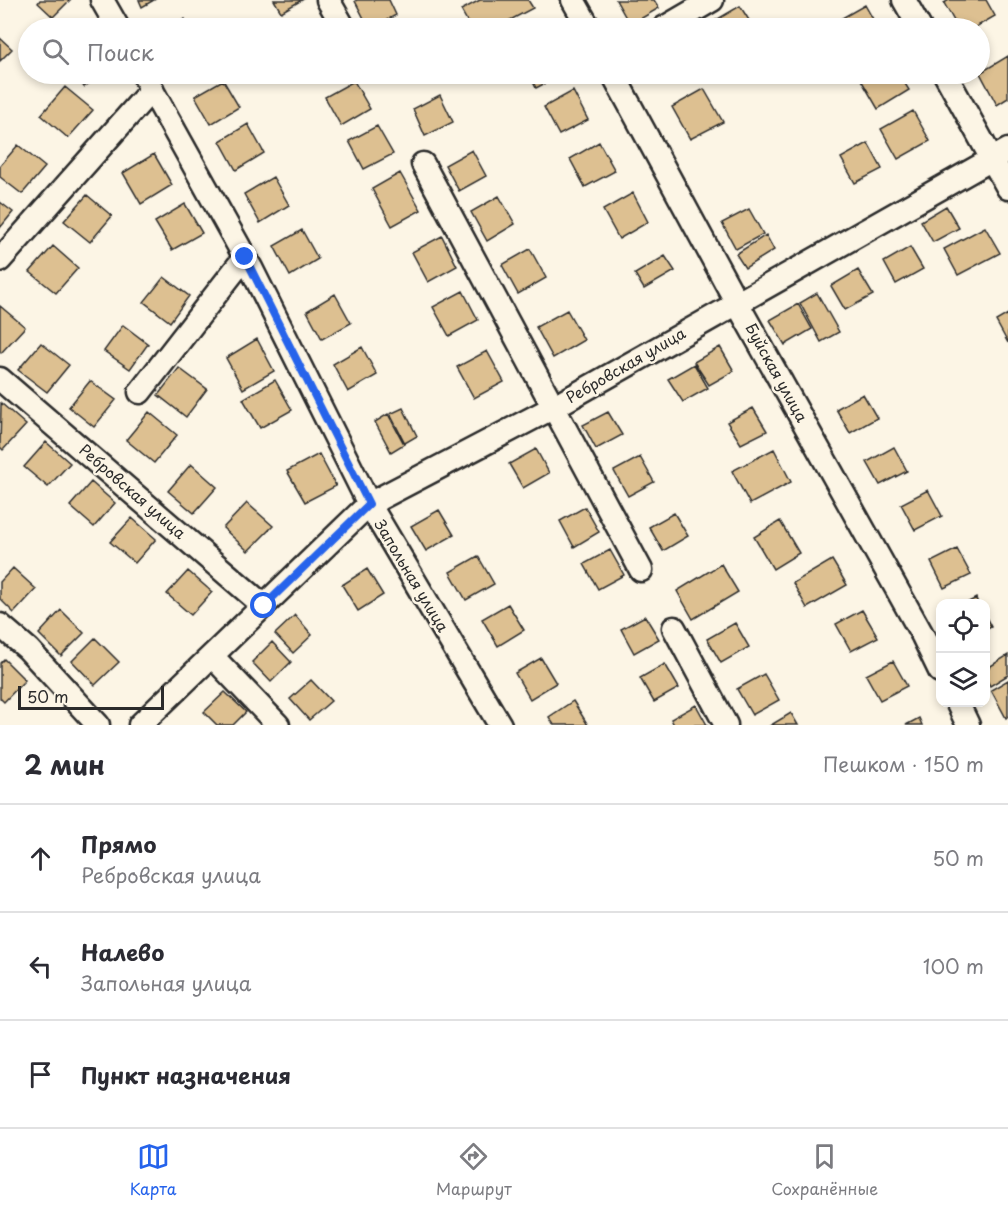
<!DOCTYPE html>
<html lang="ru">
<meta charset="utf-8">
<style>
:root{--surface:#fff;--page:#f7f7f7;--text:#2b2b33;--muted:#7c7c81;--line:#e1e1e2;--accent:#2563eb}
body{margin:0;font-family:"Playpen Sans",sans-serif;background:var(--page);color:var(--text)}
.controls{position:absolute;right:18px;bottom:18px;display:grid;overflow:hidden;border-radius:12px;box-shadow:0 3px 9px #0003}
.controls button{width:54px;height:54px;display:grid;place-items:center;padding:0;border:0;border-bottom:2px solid var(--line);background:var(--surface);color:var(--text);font:30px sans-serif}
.scale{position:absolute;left:18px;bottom:15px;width:146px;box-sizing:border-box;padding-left:6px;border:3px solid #2b2b2b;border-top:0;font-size:16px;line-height:21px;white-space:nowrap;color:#2b2b2b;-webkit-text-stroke:4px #fcf5e5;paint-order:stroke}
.stop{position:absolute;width:18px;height:18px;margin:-14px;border:4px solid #2563eb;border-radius:50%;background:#fff}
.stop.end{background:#2563eb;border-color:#fff;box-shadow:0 2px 6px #0008}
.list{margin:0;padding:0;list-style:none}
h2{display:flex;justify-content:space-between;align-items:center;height:78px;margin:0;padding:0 24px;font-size:26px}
h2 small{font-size:20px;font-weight:400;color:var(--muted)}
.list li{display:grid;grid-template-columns:39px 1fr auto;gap:18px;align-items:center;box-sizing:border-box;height:108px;padding:0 24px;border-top:2px solid var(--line)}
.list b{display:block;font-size:22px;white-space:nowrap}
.list p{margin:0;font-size:20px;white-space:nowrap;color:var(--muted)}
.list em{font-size:20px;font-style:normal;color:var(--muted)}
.icon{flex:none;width:33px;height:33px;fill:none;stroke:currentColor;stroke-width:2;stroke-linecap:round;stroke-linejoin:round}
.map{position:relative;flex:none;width:1008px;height:725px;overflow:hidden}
.search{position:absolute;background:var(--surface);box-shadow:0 3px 9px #0003;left:18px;right:18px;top:18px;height:66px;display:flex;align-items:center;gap:15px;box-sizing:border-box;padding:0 21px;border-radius:33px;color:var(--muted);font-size:22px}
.sheet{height:402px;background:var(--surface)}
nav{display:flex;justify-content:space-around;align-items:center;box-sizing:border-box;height:84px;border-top:2px solid var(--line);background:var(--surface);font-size:16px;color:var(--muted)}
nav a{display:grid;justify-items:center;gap:3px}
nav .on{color:var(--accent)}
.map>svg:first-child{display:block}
.building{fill:#ddc091;stroke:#2b2b2b;stroke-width:1.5}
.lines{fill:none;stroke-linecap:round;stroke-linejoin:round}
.minor-casing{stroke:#2b2b2b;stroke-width:27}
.minor{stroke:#fcf5e5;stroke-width:22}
.route{stroke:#2563eb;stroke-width:8}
.labels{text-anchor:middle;stroke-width:5;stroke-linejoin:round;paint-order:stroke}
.street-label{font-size:15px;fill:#2b2b2b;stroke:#fcf5e5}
</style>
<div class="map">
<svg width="1008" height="725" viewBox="0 0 1008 725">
<rect width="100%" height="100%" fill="#fcf5e5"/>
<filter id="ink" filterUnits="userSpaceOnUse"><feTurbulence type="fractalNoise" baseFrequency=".0167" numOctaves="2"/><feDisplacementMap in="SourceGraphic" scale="12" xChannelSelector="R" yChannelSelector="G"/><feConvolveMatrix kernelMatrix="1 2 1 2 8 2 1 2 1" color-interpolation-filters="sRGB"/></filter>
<g filter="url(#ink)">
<path class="building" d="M40,0H70L53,17L38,3Z
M139,0H154L142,7Z
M274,0H302L281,12Z
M357,0H389L396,15L372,28H369L355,1Z
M480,0H528L533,8L495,28H471L461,10Z
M616,0H654L659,8L630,25Z
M949,0H986L995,16L974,28H958L944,3Z
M865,5L878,28H839L835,22Z
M740,6L754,28H714L711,23Z
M185,19L190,28H168Z
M320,19L325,28H304Z
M0,38L12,49L0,61Z
M1008,56V98L997,105L980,73Z
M75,74H103L84,87Z
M393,74H418L399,84Z
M529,74H563L536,88Z
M868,74H899L909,90L878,109L860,78Z
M223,80L239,107L211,124L195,96Z
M354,81L370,109L341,126L325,97Z
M65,87L93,110L68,138L41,115Z
M704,89L723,122L690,139L672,107Z
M573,91L588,120L559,135L544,107Z
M440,95L453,122L425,136L413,109Z
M913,111L930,141L898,159L881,129Z
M248,124L264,153L236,170L220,141Z
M377,126L393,154L364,169L349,141Z
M599,142L615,171L585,187L570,159Z
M868,143L882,169L855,183L841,158Z
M18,145L45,167L22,194L0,177V166Z
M472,150L486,176L459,191L445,165Z
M154,154L172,185L141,204L123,173Z
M400,173L421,210L392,226L372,189Z
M273,177L289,205L260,223L244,194Z
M633,193L648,222L619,239L603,210Z
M87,195L112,216L90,242L64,221Z
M499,196L515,224L487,241L471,212Z
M0,202L13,212L0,228Z
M185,204L202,233L172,250L155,222Z
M946,206L959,228L933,242L921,221Z
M749,209L763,234L736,249L722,223Z
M985,227L1000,253L958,275L944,249Z
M302,230L318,259L290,276L274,246Z
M766,235L774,250L745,268L736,254Z
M442,236L457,266L428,282L412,252Z
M53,246L78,268L56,293L30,272Z
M910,247L923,269L896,284L884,262Z
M530,249L546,278L518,294L502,265Z
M665,256L675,271L644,289L635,274Z
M858,270L873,295L845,310L831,286Z
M164,277L189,296L170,322L144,302Z
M463,291L478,320L449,336L433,307Z
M817,293L839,332L821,342L800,303Z
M335,294L351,323L322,339L307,311Z
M798,304L812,329L785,345L770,320Z
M0,306L25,327L1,353L0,352Z
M567,310L584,340L553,358L536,327Z
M1008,314V343L996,321Z
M123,325L148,344L130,369L104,351Z
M257,339L274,371L243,389L226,358Z
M41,343L69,365L47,392L18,370Z
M362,347L377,375L348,392L333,364Z
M720,347L734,371L709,385L694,362Z
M487,351L504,382L474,398L457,367Z
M694,364L708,388L683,402L668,379Z
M179,368L207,389L186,417L158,395Z
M275,380L292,410L260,428L243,399Z
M90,381L116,400L94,427L69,407Z
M863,394L877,418L850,433L836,409Z
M1,403L26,425L3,450L0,447Z
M403,408L417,436L405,443L390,414Z
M753,408L767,431L741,444L727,422Z
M149,412L177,435L154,463L126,440Z
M608,412L622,435L596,449L583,425Z
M388,414L404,444L391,452L375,422Z
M46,442L70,463L48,487L24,467Z
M894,447L907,471L880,485L867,462Z
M536,449L549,473L523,488L509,464Z
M774,449L791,482L750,504L732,471Z
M319,454L336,486L305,502L287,471Z
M640,457L654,482L628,496L614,471Z
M191,464L217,487L194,513L168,491Z
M91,482L115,503L94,527L70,506Z
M928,490L942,516L915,530L901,504Z
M247,503L273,526L248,551L223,528Z
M585,507L599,532L574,547L560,521Z
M439,510L454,535L426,551L411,526Z
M674,513L688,536L663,551L649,527Z
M132,518L156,539L135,563L110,542Z
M780,521L799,553L773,569L754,537Z
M957,549L971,575L944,588L931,562Z
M610,550L624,575L598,589L584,564Z
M478,556L494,584L466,600L450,572Z
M832,560L847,585L807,608L793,583Z
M721,564L738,592L693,619L677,591Z
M13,568L36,589L14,613L0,599V582Z
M367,569L383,595L358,611L342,585Z
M188,571L212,592L191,615L167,594Z
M976,598L978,604H965Z
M508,604L524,630L498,646L482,619Z
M61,610L84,633L61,656L39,634Z
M862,610L878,637L851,651L836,624Z
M295,615L312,635L293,653L275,634Z
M645,616L659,639L634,653L621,629Z
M986,617L991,627L986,630Z
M735,623L749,647L721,663L707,639Z
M95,638L119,662L95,685L72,661Z
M272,642L291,662L271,682L252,662Z
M1008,655V675L990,686L986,678V669Z
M541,658L556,683L530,699L515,673Z
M4,659L25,680L4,702L0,698V663Z
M893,661L907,686L880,700L866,675Z
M665,664L679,688L654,702L640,678Z
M764,674L779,700L752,715L737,689Z
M311,680L331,701L309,720L290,699Z
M1008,680V716L1006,718L991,690Z
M225,692L246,712L233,725H217L204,712Z
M573,701L588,725H554L549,717Z
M696,705L707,725H674L671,719Z
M791,713L798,725H771Z
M919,718L922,725H906Z"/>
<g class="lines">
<defs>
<path id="minor" d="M102,0L118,28
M328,0L344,28
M573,0L589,28
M904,0L920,28
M664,28L712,0
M143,74L251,268L369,504L500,725
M613,74L737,303L923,636L940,671
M945,74L1008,188
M423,164L641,570
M0,260L152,89
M0,379L264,606
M140,392L245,257
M0,625L28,649L98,725
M674,628L726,725
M212,656L278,725
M957,702L968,725
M140,725L369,504L554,407L1008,150"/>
</defs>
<use href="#minor" class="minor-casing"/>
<use href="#minor" class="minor"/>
</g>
</g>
<g class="lines" filter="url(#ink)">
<path class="route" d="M245,257L369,504L264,606"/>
</g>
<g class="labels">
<g class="street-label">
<text transform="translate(626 366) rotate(-30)" y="5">Ребровская улица</text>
<text transform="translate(776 373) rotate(61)" y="5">Буйская улица</text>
<text transform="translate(132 492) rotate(41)" y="5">Ребровская улица</text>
<text transform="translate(411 576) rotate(59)" y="5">Запольная улица</text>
</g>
</g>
</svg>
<div class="controls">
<button><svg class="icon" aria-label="locate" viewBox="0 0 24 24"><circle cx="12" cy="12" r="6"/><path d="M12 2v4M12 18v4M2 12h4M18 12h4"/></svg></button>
<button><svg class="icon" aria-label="layers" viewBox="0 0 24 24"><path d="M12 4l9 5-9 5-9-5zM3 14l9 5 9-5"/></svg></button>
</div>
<div class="scale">50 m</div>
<div class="stop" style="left:264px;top:606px"></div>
<div class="stop end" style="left:245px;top:257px"></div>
<div class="search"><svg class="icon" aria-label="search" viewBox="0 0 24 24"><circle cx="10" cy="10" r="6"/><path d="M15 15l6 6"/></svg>Поиск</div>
</div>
<section class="sheet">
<h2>2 мин<small>Пешком · 150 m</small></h2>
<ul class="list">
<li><svg class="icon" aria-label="ahead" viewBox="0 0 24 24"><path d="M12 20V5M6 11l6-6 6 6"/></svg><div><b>Прямо</b><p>Ребровская улица</p></div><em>50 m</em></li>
<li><svg class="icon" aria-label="left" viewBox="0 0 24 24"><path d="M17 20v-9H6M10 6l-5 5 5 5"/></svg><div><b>Налево</b><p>Запольная улица</p></div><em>100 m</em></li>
<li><svg class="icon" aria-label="arrive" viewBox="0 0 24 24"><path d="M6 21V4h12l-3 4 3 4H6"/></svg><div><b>Пункт назначения</b></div></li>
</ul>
</section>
<nav>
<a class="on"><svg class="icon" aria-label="map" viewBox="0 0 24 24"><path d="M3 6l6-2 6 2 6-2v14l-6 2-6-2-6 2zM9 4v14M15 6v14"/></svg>Карта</a>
<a><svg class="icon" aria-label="directions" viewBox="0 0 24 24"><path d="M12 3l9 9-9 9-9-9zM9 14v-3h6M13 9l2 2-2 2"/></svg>Маршрут</a>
<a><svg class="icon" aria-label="saved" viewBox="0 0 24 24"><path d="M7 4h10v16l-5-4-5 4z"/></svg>Сохранённые</a>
</nav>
